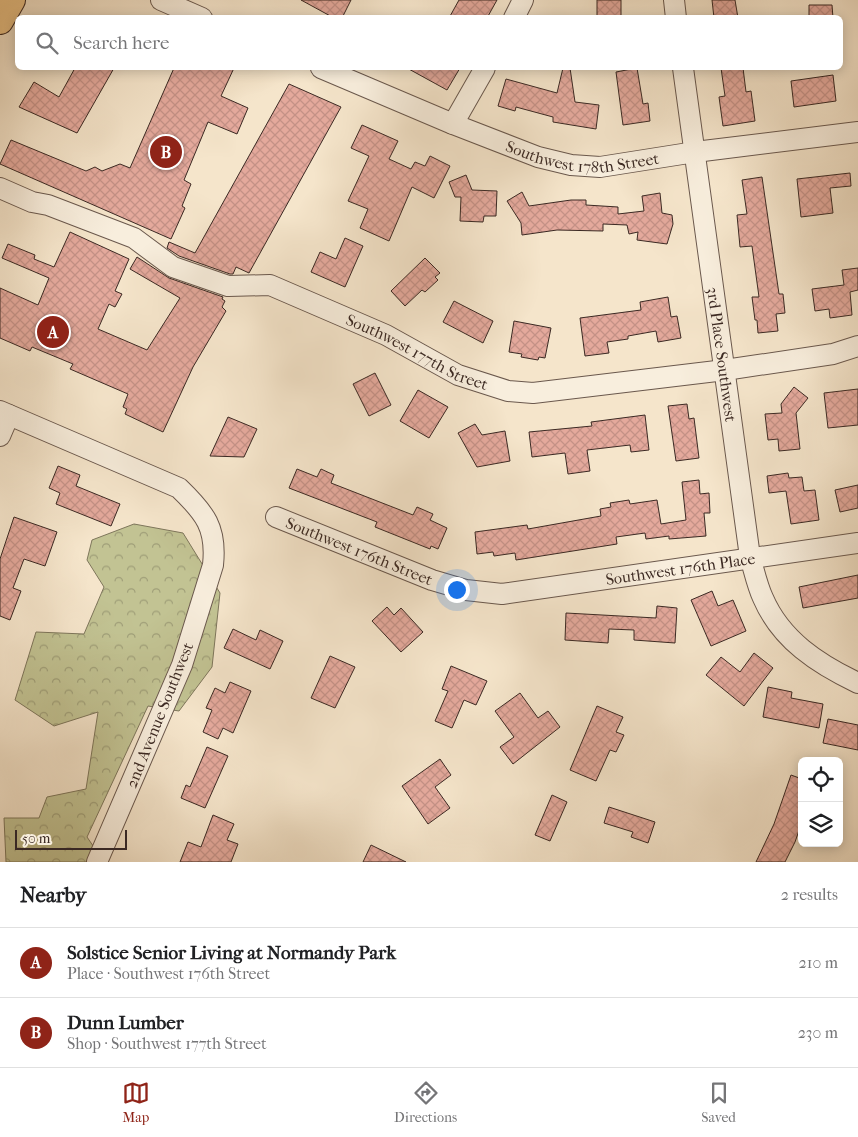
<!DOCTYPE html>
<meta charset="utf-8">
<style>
:root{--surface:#fff;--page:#f2f2f2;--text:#202124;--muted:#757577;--line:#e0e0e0;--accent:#8f2418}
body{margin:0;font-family:"IM FELL French Canon",serif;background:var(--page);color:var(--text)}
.controls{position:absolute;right:15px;bottom:15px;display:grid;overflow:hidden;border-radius:8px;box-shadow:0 2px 12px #0003}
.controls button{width:45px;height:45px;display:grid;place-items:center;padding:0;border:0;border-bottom:1px solid var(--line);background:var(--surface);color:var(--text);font:25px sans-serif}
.scale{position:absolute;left:15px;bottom:12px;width:112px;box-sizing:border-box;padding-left:5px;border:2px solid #3b2923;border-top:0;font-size:14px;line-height:18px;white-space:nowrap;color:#3b2923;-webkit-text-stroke:4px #f8eedd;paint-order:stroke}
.you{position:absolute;left:456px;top:589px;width:18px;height:18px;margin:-12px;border:4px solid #fff;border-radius:50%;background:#1a73e8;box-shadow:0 0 0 8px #1a73e833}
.badge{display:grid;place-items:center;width:32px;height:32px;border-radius:50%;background:var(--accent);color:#fff;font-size:16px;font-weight:700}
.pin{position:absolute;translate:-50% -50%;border:2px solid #fff;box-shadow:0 1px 5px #0006}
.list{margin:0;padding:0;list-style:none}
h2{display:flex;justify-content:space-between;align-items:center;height:65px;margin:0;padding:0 20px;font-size:21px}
h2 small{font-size:16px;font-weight:400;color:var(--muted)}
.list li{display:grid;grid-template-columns:32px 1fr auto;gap:15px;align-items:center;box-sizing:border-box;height:70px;padding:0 20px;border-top:1px solid var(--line)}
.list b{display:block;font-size:19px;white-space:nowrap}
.list p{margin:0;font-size:16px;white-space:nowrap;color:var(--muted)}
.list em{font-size:16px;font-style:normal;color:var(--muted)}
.icon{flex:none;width:28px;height:28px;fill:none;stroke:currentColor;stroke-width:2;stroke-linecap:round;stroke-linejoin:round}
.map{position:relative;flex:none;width:858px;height:862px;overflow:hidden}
.search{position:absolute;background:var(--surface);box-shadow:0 2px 12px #0003;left:15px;right:15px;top:15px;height:55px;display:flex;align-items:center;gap:12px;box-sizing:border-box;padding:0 18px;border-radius:8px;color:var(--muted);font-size:19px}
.sheet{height:205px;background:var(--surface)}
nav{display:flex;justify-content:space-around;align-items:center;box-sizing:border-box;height:70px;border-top:1px solid var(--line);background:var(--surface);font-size:14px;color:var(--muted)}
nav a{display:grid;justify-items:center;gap:2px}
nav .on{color:var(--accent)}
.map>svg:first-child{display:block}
.forest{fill:url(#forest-crowns);stroke:#7e765b}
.building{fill:url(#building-cross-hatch);stroke:#3b2923}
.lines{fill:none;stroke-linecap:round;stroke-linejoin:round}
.minor-casing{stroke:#6a584d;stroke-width:22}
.major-casing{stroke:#3b2923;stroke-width:28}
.minor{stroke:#f8eedd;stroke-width:20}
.major{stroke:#eac286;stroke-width:26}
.labels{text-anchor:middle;stroke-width:4.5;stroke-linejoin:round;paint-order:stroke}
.street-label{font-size:16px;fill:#3b2923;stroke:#f8eedd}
</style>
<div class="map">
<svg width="858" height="862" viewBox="0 0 858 862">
<defs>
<pattern id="forest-crowns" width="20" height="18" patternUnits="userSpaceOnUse" patternTransform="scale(1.25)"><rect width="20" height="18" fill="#c2c393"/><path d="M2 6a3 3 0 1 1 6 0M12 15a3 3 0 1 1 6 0" fill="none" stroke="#9f9e78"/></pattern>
<pattern id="building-cross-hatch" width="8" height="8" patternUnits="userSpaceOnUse" patternTransform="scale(1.25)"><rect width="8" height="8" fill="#e4a99c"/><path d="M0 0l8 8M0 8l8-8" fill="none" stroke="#c49186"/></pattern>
</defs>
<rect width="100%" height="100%" fill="#f5e5cb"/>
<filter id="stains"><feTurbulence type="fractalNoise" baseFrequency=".004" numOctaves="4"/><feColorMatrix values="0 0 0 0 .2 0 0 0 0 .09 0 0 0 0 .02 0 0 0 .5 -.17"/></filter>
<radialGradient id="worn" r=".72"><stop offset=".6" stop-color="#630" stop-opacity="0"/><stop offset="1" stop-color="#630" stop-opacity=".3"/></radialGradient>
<path class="forest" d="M134,524L183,533L220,593L212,667L179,711L148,706L87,837L104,862H6L4,818H39L47,797L86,789L98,712L54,726L15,700L36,632L84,634L104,587L87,560L92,540Z"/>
<path class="building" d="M301,0H351L342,18H334Z
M459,0H497L487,18H449Z
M597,0H621V18H597Z
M712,0H735L738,18H714Z
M809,5H832L833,18H809Z
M75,68H114L77,133L19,107L34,82L59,97Z
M174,68H234L221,96L248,108L237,134L208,122L184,180L191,184L182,206L185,208L171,239L0,164L11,140L86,171L95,167L102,171L120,164L130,168Z
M407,68H460L447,90Z
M563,68H570L575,102L599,105L596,129L553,122V117L516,107L515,111L498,106L506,79L557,93Z
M637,68L643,104L648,103L650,121L623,125L616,72Z
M721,68H743L746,92L751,91L755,121L723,126L719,97L725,96Z
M833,75L836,101L794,107L791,81Z
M289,84L341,107L249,273L236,267L233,274H230L179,256L167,248L169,242L195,253Z
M362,125L398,141L389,159L411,169L415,162L425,166L430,156L450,166L434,198L412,187L389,241L360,228L368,209L348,201L369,156L351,148Z
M850,173L851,186L830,188L833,213L801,217L797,179Z
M466,175L472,190L497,191L496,216H484L483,222L460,221L461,197H455L449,182Z
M762,177L779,294H783L785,313L776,314L778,331L758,333L757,320H755L752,297H759L752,246L740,247L737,215L747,214L742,180Z
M522,192L529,206L571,200H586V205L618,207V214L644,211L642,196L660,193L662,213L672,215L673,224L667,244L637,240L638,232L629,234L627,225L603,224V231L557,230L522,235L521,223L507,201Z
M70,232L129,259L115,291L122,294L115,307L109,304L98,329L147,350L180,298L130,269L137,257L169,278L223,297L222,299L225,301L222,307L226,311L193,367L163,432L125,414L127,409L123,407L128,394L70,369L73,364L32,347L30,351L0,338V288L38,305L49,278L2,258L8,244L35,255L34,259L54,267Z
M345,238L363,246L345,287L311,272L320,252L336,259Z
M425,258L440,273L435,277L438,280L425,292L422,290L405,306L391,291Z
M858,268V290L850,292L852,315L830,318L829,309L815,311L812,289L844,285L842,270Z
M668,297L671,317L677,316L681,338L658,342L656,331L628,336V339L607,342L609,353L585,356L580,318L641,310L640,302Z
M454,301L493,321L483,343L443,322Z
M514,321L551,328L545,358L539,357L538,360L521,357L522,354L509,352Z
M375,373L391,405L369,416L353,384Z
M794,387L808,398L796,413L800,449L779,451L778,439L768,440L765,414L782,413L781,404Z
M858,389V425L828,428L824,393Z
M418,390L448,407L429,438L400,421Z
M687,404L689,419L694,418L699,458L676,461L668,406Z
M645,415L649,450L631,452L630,445L587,450L590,471L568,474L565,453L532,457L529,432L592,426L591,422Z
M228,417L257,429L244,457L210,456Z
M475,424L482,435L505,431L510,461L477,467L458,433Z
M58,466L80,475L76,486L120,504L111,526L56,504L60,493L49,488Z
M297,469L317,477L321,469L334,475L331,483L413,515L417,507L433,514L430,520L447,528L438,549L431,546L430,549L375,527L377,522L289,488Z
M788,473L789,478L802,477L804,491L815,490L819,520L791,524L786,491L769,493L767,476Z
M699,480L700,494L709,493L710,513H704L706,536L669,539V536L646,539L645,533L616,537L617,544L516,560L515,553L494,556L493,552L477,554L475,532L527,525L528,529L601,516L600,509L611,507L610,503L629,500L630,504L657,500L661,524L686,520L682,482Z
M858,485V508L840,512L835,490Z
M14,517L57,532L45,566L24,559L13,588L21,591L10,620L0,616V559Z
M858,575V598L803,608L799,587Z
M712,591L718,606L733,600L746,631L711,646L691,600Z
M657,606L677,608L675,643L634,640V630L609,629L608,643L565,640L566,613L656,618Z
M387,607L394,615L401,608L423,632L401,652L372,621Z
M233,629L256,640L260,630L283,641L270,669L224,648Z
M754,653L773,668L744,706L706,675L721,657L740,672Z
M330,656L355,667L335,708L311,698Z
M451,666L487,681L476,705L464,700L452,728L435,721L448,691L442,689Z
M230,682L251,691L233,733L223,728L218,739L203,732L212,710L206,708L215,688L225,693Z
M768,687L792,692L791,698L823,704L819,728L763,717Z
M520,693L538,718L548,711L560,727L513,764L500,747L514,737L495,711Z
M597,706L623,717L616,732L624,735L616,752L610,750L596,781L570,770Z
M828,719L858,725V750L823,743Z
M207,747L228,756L205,808L181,798L186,785L190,787Z
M440,759L451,775L435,787L450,808L428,824L402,786Z
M791,775L802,779V822L795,842L785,862H756L774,824Z
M552,795L567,802L550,841L535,835Z
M609,807L655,822L648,843L631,837L633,832L604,823Z
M213,815L234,824L227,840L238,844L231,862H180L188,842L201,847Z
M371,845L406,862H363Z"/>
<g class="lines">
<defs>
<g id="minor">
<path d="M161,0L202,18"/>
<path d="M674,0L676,18"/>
<path d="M514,18L523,0"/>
<path id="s1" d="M321,68L453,124L538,157L571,165L600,167L695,152L858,132"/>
<path id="s2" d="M683,68L750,557C754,570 757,585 763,598C781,640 818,664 858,683"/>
<path d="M453,124L485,68"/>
<path id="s3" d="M0,188L32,202L48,205L134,238L173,267L228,286L270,285L386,335L458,375L508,391L533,393L725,370L833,354L858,346"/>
<path d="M0,411L179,488C205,513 217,528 213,565L182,665L97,862"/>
<path d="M0,436L9,415"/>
<path id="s4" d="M276,517L432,580L466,590L502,594L858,543"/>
</g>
<path id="major" d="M0,21L12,0"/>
</defs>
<use href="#minor" class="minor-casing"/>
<use href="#major" class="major-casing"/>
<use href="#minor" class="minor"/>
<use href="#major" class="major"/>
</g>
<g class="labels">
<g class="street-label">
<text dy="6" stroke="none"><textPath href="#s1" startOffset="279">Southwest 178th Street</textPath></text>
<text dy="6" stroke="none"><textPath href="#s3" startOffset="454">Southwest 177th Street</textPath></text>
<text dy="6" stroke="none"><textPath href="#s2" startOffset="289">3rd Place Southwest</textPath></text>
<text dy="6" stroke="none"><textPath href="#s4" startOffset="90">Southwest 176th Street</textPath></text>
<text dy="6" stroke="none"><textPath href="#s4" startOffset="420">Southwest 176th Place</textPath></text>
<text transform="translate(159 715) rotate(-68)" y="6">2nd Avenue Southwest</text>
</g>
</g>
<rect width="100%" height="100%" filter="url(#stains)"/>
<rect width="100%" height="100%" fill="url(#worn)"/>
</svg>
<div class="controls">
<button><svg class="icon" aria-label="locate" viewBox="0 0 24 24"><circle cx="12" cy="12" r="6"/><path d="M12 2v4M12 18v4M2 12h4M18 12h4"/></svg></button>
<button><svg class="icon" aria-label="layers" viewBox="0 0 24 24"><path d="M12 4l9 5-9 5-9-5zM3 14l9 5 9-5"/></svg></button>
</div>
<div class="scale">50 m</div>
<div class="you"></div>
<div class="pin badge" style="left:53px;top:332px">A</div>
<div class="pin badge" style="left:166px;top:152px">B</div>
<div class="search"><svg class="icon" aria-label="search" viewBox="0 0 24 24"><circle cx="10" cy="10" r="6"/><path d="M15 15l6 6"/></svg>Search here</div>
</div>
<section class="sheet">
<h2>Nearby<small>2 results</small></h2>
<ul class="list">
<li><span class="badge">A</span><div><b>Solstice Senior Living at Normandy Park</b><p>Place · Southwest 176th Street</p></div><em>210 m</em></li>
<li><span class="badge">B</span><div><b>Dunn Lumber</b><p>Shop · Southwest 177th Street</p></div><em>230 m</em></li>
</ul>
</section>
<nav>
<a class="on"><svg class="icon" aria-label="map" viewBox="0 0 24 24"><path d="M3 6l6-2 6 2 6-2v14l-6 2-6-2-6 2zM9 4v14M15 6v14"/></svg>Map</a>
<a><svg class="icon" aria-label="directions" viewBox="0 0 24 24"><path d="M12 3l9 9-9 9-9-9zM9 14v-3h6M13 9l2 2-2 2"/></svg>Directions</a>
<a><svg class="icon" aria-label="saved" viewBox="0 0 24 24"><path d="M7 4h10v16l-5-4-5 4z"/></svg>Saved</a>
</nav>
